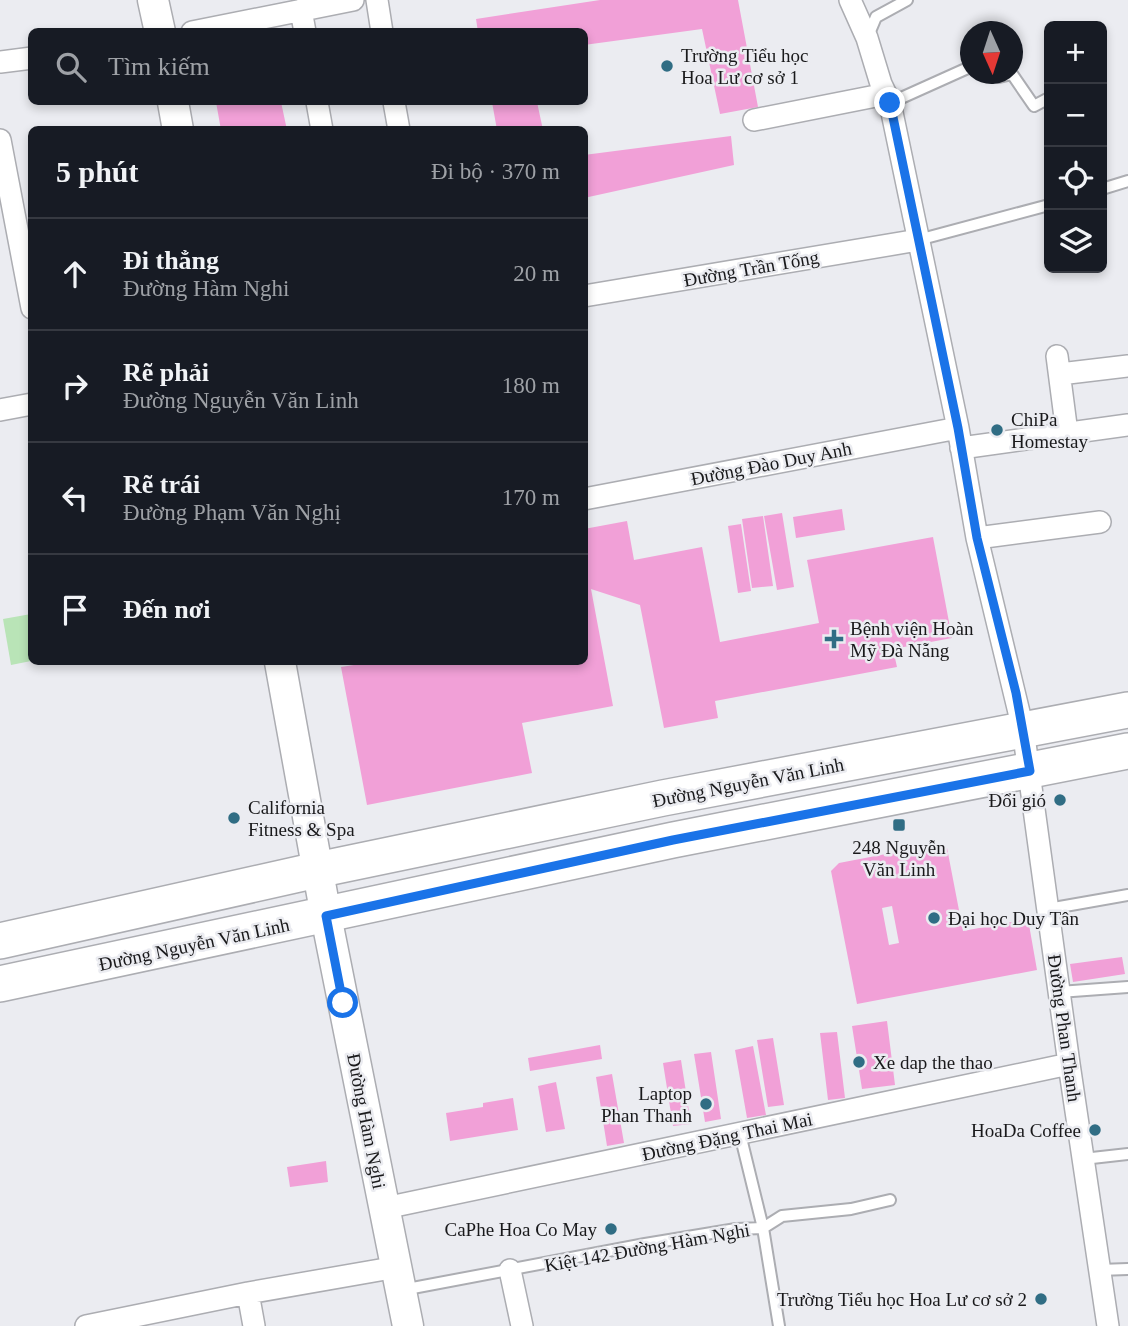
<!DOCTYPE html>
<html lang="vi">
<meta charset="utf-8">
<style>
:root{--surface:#171b24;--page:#20242c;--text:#f1f3f6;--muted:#9ea1a6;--line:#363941}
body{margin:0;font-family:"Times New Roman",serif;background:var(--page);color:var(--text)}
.controls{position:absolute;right:21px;top:21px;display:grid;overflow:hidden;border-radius:10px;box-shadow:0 4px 10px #0003}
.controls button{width:63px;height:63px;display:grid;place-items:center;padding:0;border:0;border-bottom:2px solid var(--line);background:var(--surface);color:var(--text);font:35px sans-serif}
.compass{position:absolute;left:960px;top:21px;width:63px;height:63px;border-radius:50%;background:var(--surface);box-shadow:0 4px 10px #0003;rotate:177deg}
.stop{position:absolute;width:21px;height:21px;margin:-16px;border:5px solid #1a73e8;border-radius:50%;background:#fff}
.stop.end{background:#1a73e8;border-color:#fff;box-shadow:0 2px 7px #0008}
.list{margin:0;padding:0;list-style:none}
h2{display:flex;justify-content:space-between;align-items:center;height:91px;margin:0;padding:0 28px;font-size:30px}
h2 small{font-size:23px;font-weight:400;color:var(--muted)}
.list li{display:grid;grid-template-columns:46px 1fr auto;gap:21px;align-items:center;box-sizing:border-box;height:112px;padding:0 28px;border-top:2px solid var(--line)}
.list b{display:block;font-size:26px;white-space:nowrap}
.list p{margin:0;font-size:23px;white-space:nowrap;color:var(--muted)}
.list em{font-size:23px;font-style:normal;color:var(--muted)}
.icon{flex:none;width:38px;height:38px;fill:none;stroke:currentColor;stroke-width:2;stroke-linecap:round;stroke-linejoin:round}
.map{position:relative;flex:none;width:1128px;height:1326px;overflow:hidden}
.search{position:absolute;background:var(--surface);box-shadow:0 4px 10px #0003;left:28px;top:28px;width:560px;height:77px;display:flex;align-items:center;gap:18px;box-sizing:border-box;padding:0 24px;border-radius:10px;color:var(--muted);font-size:26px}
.panel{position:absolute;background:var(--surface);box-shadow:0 4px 10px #0003;left:28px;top:126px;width:560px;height:539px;border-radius:10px}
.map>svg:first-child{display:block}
.green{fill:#b9e4b7}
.building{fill:#f1a0d7;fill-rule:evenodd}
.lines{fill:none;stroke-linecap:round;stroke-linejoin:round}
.service-casing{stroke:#acadb2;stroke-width:14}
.minor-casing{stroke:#acadb2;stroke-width:24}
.secondary-casing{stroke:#acadb2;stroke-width:33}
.primary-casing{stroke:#acadb2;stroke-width:38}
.service{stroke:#fff;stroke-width:10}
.minor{stroke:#fff;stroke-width:21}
.secondary{stroke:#fff;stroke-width:30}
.primary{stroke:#fff;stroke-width:35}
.route{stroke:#1a73e8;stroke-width:9}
.poi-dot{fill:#306d84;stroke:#ebecf1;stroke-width:2.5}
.labels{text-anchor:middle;stroke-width:5;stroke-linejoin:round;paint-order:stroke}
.poi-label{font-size:19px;fill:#19191b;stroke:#ebecf1;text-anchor:start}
.street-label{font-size:19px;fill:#19191b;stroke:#ebecf1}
</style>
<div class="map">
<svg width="1128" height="1326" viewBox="0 0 1128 1326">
<rect width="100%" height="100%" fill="#ebecf1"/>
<path class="green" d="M31,614V661L11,665L3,619Z"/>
<path class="building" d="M600,0H738L758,107L720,114L702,29L584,45V32H478L476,19Z
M216,102H281L287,130H221Z
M492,102H537L543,130H497Z
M731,136L734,165L584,198V155Z
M842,509L845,530L796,538L793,517Z
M782,513L794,587L777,590L764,516Z
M763,516L773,586L752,588L742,519Z
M627,521L634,560L702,547L720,642L819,623L807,560L933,537L952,638L893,649L897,667L715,701L718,718L664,728L640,605L591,589L613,706L522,723L532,773L367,805L341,667L373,662H584V529Z
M741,524L751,591L738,593L728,526Z
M938,844L947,848L963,931L1028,919L1037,970L857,1004L831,871L839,863ZM892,906L899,943L889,945L882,908Z
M1122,957L1125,974L1073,982L1070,964Z
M887,1021L895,1085L862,1089L852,1026Z
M837,1032L845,1098L828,1100L820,1033Z
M773,1038L784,1105L768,1107L757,1040Z
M600,1045L602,1059L530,1071L528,1058Z
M753,1046L766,1115L747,1118L735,1050Z
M711,1052L721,1119L705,1122L694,1054Z
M681,1060L691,1124L673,1126L663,1063Z
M612,1074L624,1143L607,1146L596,1077Z
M556,1082L565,1129L546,1132L538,1086Z
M513,1098L518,1130L450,1141L446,1113L483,1107V1103Z
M326,1161L328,1182L290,1187L287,1167Z"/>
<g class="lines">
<defs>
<path id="service" d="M868,36L876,17L907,0
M997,74L999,77L1012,74
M1012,74L1034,106L1049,98
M890,103L970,67
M1102,189L1128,181
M918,240L1049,205
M1048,909L1128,895
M1059,992L1128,987
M740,1134L763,1228L779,1326
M1083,1159L1128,1154
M1099,1270L1128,1269
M402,1290L645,1244L736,1229L763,1228L782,1216L851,1209L890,1200"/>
<path id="minor" d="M377,0L382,32
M850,0L867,38L881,84L890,103L958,428L977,538L1023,729L1069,1064L1108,1326
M301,10L305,32
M192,32L353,0
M0,62L32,58
M317,102L322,130
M394,102L399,130
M754,120L886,94
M0,140L32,308
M584,296L918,240
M1057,356L1067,433
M1060,374L1128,366
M0,410L32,404
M961,448L1128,425
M584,499L958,428
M977,538L1100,522
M385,1208L1069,1064
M510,1270L522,1326
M248,1293L254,1326
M86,1326L248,1293L397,1267"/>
<path id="secondary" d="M153,0L160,32
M173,102L178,130
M280,662L326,916L408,1326"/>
<path id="primary" d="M0,941L317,870L663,798L1128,710
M0,984L673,840L1128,751"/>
</defs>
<use href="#service" class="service-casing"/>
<use href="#minor" class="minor-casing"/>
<use href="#secondary" class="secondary-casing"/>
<use href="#primary" class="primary-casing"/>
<use href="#service" class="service"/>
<use href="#minor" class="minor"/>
<use href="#secondary" class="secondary"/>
<use href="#primary" class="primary"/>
</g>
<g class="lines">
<path class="route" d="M343,1003L326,916L673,840L1030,771L1016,693L977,538L958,428L890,103"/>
</g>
<g class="poi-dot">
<circle cx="667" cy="66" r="7"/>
<circle cx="997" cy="430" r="7"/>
<path d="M830.5 628.5h7v7h7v7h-7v7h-7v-7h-7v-7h7z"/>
<circle cx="1060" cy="800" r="7"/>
<circle cx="234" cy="818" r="7"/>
<rect x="892" y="818" width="14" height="14" rx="3.5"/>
<circle cx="934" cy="918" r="7"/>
<circle cx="859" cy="1062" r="7"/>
<circle cx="706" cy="1104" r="7"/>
<circle cx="1095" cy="1130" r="7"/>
<circle cx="611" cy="1229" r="7"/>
<circle cx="1041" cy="1299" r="7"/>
</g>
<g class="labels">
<g class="poi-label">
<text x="681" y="62">Trường Tiểu học<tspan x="681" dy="22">Hoa Lư cơ sở 1</tspan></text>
<text x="1011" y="426">ChiPa<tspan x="1011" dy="22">Homestay</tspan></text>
<text x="850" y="635">Bệnh viện Hoàn<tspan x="850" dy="22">Mỹ Đà Nẵng</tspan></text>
<text x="1046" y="807" text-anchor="end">Đổi gió</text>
<text x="248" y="814">California<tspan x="248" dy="22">Fitness &amp; Spa</tspan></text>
<text x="899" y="854" text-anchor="middle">248 Nguyễn<tspan x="899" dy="22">Văn Linh</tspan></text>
<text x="948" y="925">Đại học Duy Tân</text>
<text x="873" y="1069">Xe dap the thao</text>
<text x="692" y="1100" text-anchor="end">Laptop<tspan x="692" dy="22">Phan Thanh</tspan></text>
<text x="1081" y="1137" text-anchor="end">HoaDa Coffee</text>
<text x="597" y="1236" text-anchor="end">CaPhe Hoa Co May</text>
<text x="1027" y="1306" text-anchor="end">Trường Tiểu học Hoa Lư cơ sở 2</text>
</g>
<g class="street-label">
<text transform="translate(751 268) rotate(-10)" y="7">Đường Trần Tống</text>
<text transform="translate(771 463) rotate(-11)" y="7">Đường Đào Duy Anh</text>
<text transform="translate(748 782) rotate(-11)" y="7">Đường Nguyễn Văn Linh</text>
<text transform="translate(194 944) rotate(-12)" y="7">Đường Nguyễn Văn Linh</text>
<text transform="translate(1065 1028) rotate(82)" y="7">Đường Phan Thanh</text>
<text transform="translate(367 1121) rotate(79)" y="7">Đường Hàm Nghi</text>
<text transform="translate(727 1136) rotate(-12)" y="7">Đường Đặng Thai Mai</text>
<text transform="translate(647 1247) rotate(-10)" y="7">Kiệt 142 Đường Hàm Nghi</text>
</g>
</g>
</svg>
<div class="controls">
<button>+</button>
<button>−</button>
<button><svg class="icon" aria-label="locate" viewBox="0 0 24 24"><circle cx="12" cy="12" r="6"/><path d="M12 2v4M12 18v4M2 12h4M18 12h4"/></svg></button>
<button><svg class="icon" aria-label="layers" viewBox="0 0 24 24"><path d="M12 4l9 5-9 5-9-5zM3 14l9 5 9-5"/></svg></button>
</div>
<svg class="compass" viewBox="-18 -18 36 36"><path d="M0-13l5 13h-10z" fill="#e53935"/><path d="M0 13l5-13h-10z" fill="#9ea1a6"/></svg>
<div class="stop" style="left:343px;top:1003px"></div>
<div class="stop end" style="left:890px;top:103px"></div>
<div class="search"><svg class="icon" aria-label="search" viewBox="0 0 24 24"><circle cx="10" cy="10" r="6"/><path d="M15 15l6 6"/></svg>Tìm kiếm</div>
<section class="panel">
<h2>5 phút<small>Đi bộ · 370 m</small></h2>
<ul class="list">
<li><svg class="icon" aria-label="ahead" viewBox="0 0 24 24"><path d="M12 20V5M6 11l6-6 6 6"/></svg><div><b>Đi thẳng</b><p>Đường Hàm Nghi</p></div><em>20 m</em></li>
<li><svg class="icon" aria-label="right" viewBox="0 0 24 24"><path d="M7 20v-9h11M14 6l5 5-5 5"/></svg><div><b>Rẽ phải</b><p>Đường Nguyễn Văn Linh</p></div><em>180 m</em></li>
<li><svg class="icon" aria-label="left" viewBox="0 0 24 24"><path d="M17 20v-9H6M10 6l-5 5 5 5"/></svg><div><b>Rẽ trái</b><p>Đường Phạm Văn Nghị</p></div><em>170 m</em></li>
<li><svg class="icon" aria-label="arrive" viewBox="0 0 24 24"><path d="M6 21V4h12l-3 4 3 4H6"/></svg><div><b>Đến nơi</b></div></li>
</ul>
</section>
</div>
